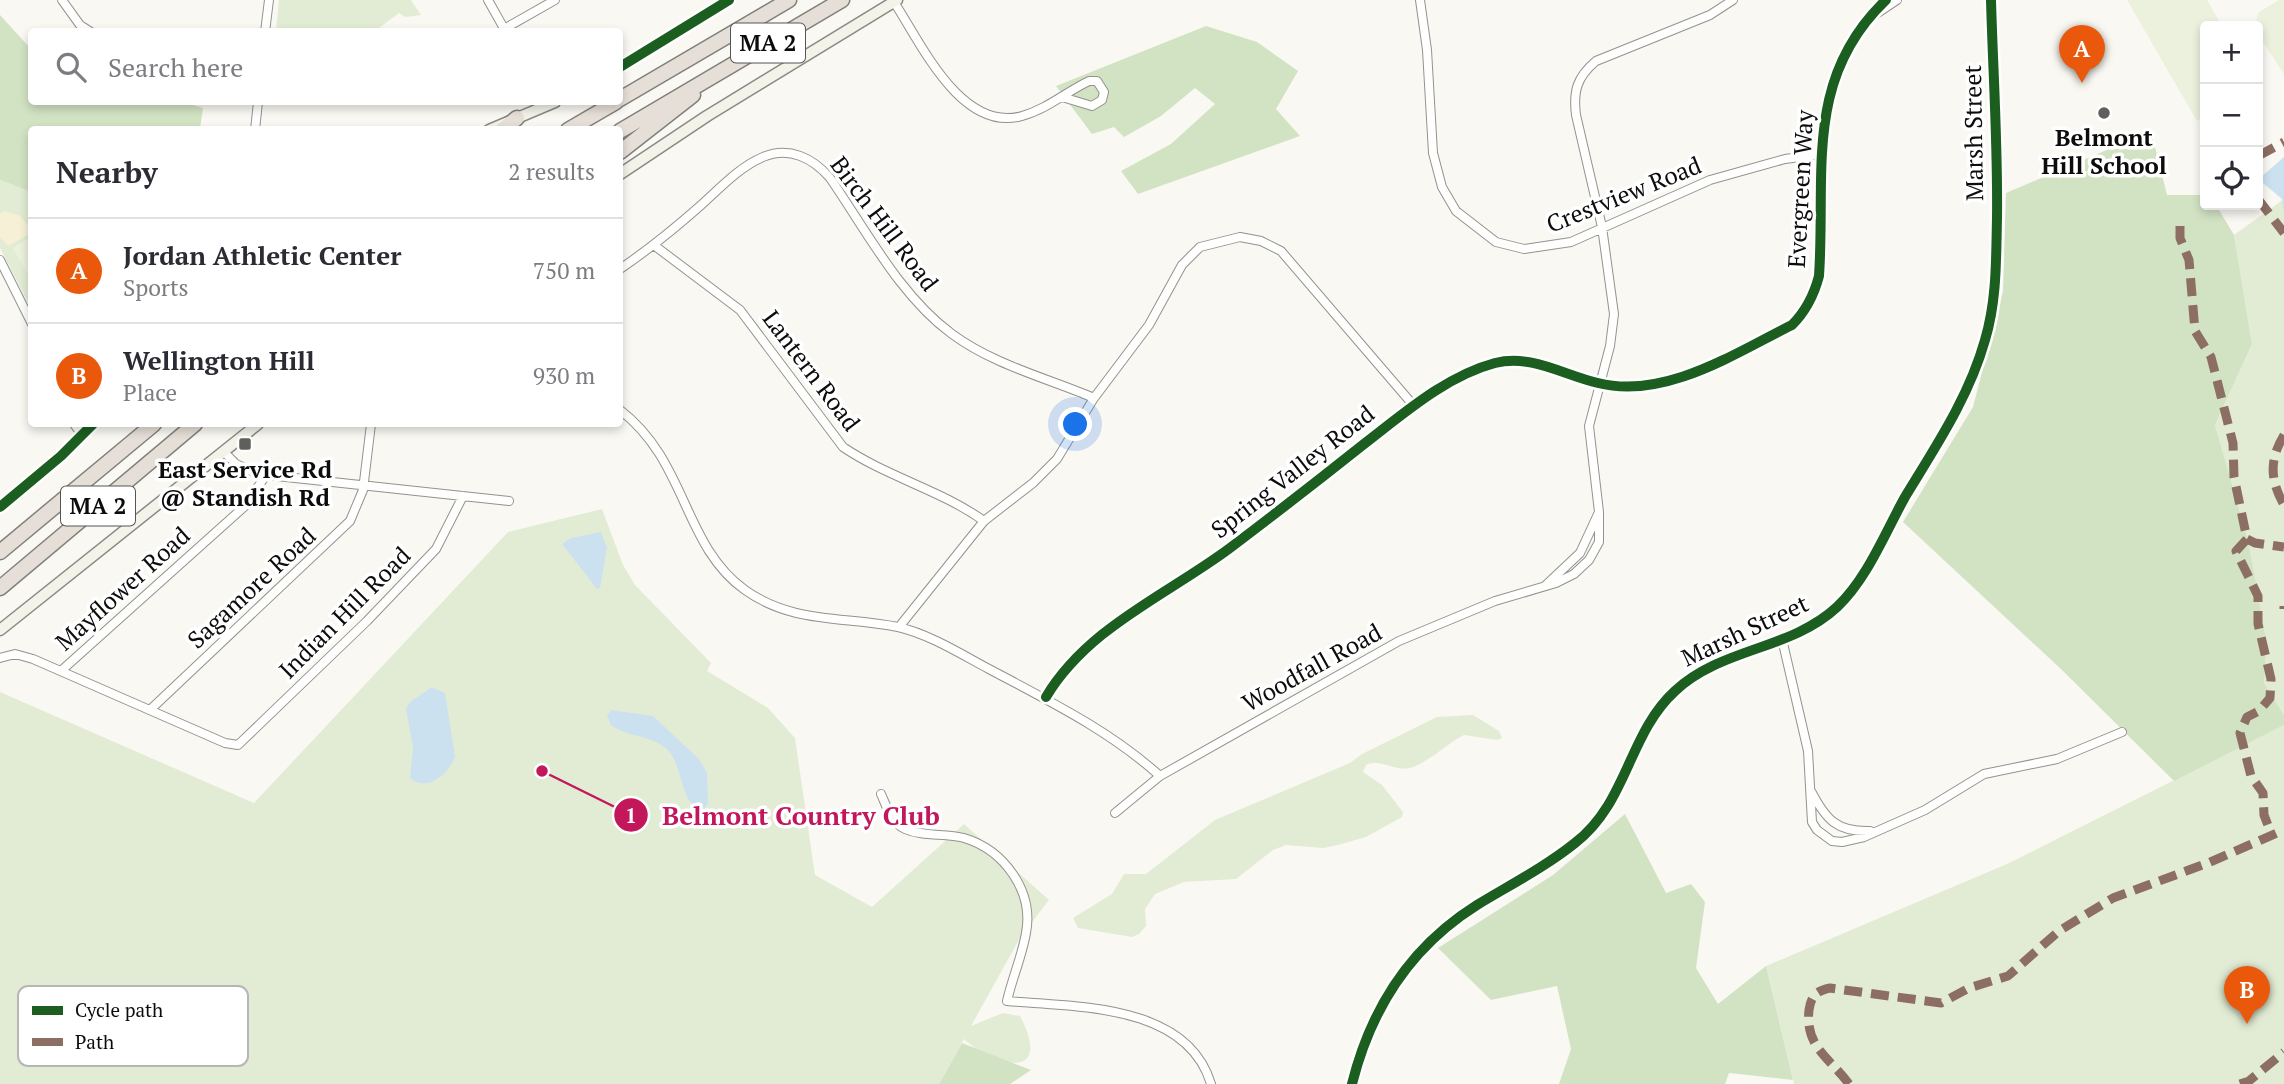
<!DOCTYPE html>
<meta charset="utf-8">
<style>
:root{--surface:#fff;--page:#f7f7f7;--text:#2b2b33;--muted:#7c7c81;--line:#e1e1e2;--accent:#ea580c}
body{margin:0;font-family:"PT Serif",serif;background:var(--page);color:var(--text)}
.controls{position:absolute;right:21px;top:21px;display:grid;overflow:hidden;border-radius:7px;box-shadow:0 4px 10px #0003}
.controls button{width:63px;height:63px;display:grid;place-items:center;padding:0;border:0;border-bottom:2px solid var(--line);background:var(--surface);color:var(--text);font:35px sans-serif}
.you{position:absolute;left:1076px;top:425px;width:24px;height:24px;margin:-18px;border:5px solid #fff;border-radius:50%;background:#1a73e8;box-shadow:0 0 0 10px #1a73e833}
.badge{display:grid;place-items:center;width:46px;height:46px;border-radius:50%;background:var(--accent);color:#fff;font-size:23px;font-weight:700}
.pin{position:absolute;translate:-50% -58px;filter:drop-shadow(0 2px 4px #0008)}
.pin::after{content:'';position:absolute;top:37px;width:24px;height:21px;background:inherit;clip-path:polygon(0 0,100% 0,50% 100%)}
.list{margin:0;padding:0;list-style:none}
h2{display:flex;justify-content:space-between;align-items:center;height:91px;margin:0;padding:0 28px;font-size:30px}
h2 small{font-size:23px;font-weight:400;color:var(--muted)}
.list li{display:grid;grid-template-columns:46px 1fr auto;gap:21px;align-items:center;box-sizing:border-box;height:105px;padding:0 28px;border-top:2px solid var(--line)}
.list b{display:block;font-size:26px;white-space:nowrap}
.list p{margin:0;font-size:23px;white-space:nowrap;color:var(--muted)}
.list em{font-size:23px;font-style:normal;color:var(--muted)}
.icon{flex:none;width:38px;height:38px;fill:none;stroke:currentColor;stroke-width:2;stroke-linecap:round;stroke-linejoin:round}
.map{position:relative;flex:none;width:2284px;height:1084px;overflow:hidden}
.search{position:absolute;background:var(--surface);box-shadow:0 4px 10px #0003;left:28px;top:28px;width:595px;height:77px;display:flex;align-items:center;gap:18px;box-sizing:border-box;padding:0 24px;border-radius:7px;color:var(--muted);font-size:26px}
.panel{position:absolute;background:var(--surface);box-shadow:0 4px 10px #0003;left:28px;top:126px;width:595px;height:301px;border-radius:7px}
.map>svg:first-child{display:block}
.green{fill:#e2ecd4}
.forest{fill:#d2e3c3}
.sand{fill:#f6f1d6}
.pitch{fill:#ebf1dd}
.water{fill:#cce1f0}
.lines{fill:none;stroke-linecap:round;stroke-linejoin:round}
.minor-casing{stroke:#939290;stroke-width:10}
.tertiary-casing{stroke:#939290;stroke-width:12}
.secondary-casing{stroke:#8a8986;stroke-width:13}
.motorway-casing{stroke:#80807d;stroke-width:17}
.minor{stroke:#fefefd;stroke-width:8}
.tertiary{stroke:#fefefd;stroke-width:10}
.secondary{stroke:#f3f3ea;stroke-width:10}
.motorway{stroke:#e6dfd7;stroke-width:14}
.quiet{stroke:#8d6e63;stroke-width:9;stroke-dasharray:18 9;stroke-linecap:butt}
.cycleway-casing{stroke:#fff;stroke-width:15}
.cycleway{stroke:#1b5e20;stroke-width:10}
.poi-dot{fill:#5f5f5c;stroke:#fff;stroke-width:2.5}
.labels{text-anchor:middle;stroke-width:7;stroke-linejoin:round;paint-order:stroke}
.shield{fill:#fff;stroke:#555;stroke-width:2}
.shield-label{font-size:23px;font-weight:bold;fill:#0c0c0c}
.street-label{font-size:24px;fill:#0c0c0c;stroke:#fff}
.poi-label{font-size:24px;font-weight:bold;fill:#0c0c0c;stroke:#fff}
.key{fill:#fff;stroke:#b6b6b6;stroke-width:2}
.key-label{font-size:19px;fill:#0c0c0c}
.leader{fill:none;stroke:#c2185b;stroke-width:2.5}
.callout-dot{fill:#c2185b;stroke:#fff;stroke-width:2.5}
.mark-label{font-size:21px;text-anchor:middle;font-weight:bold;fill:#fff}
.callout-label{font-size:26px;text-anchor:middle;font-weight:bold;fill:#c2185b;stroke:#fff;stroke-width:7;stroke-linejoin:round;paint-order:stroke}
</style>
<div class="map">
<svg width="2284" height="1084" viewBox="0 0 2284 1084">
<rect width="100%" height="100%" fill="#faf8f2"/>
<path class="green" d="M279,0H411L421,15L405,17L399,13L375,31H276Z
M0,180L31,192V308L0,248Z
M2284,199V715L2264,683L2259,605L2248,540L2215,425L2252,344L2234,235Z
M602,509L623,565L635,585L711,663L707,671L768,708L795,738L815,875L872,907L964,824L1049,900L1020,938L971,1026L1003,1013L1020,1016C1055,1083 993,1066 964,1039L939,1084H0V692L254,803L508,532Z
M1473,715L1499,731L1502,738L1497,740L1464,735C1446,744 1428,763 1410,768C1394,772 1382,758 1366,765L1363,772L1382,785L1403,812L1402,817L1366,837L1338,845L1323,848L1286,845L1273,850L1236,879L1184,882L1155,894L1145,909L1146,926L1139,934L1132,937L1078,928L1073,918L1112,894L1124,874H1146L1215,820L1350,763L1362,754L1437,717Z
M2284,725V1084H1794L1766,966L2007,864Z"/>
<path class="forest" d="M0,15L31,49L32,102H182L203,108L200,129L32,130L31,192L0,180Z
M1206,26L1257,42L1298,71L1276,109L1300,136L1138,194L1121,171L1171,144L1215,104L1195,88L1161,116L1124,137L1114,127L1092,134L1056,86Z
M2151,131L2167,195H2205V205H2216L2234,235L2252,344L2215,425L2248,540L2266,640L2264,683L2284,715V725L2174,781L2062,670L1903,522L1973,407L2003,291L2006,193Z
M1625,814L1666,893L1691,884L1705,902L1696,968L1718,1004L1766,966L1793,1080L1729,1073L1725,1084H1559L1571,1049L1557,986L1491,1000L1438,948L1553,875Z
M962,1043L1031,1070L1010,1084H939Z"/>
<path class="sand" d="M5,211L20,216L31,229V233L8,246L0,237V213Z"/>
<path class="pitch" d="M2127,0H2207L2222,26H2205V116L2197,121Z
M2279,0H2284V74L2258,34V26H2254L2259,12Z
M31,237V279L13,248Z"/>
<path class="water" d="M2284,157V214L2282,199L2263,183L2261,177Z
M601,532L607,548L600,588L597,589L562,544L571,538Z
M432,687L445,693L455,756C450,774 426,793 410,778L413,747L406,709L410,702Z
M611,710L653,716L699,759L707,773L708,803L702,812C679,799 684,774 671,754C658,735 628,738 611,725L607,716Z"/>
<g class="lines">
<defs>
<path id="minor" d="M62,0L80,25L91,32
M488,0L506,32
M1420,0L1427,50L1433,153L1442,187L1456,211L1496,242L1524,249L1571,242L1710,180L1785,159L1822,154
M894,2C921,43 961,133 1022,116C1047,109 1066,92 1089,81H1097L1104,92L1102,100L1092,106L1062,97
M1873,16L1897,0
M504,29L555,0
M265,32L269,0
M255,130L258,102
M655,246L740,310L843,447C887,477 941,490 984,521
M0,260L32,324
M620,269C648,250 674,229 700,206C719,189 739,167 763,157C789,146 813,158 830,178C866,230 900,296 952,334C994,365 1047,378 1094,398
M620,410C687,461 683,546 745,590C793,624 843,616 898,627C929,634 961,654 989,669C1049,701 1109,730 1160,776
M74,424L82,435
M223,451L236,464L258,474L509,501
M1599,512L1589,426L1610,346L1614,314L1602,227L1576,115C1573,91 1577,77 1596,61L1710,15L1733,0
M899,627L984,521L1033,483L1057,459L1094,398L1149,325L1182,265L1200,247L1240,237L1261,241L1281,251L1414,406
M1782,639L1808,751L1812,822L1817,830L1832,841L1842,842L1864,837L1925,810L1984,774L2057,759L2122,732
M0,658L15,654L33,659L225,743L238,745L367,621L436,549L463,496
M62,670L245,506L266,475
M1046,697C1088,627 1167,595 1230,548C1275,514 1320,479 1364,444C1403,414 1446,376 1495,363C1532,354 1563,375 1598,383C1665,400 1735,353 1792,325C1806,311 1814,295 1819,276C1826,174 1803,79 1886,0
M151,709L350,521L363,490L371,424
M1811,791C1826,820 1837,832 1870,831
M881,794C887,807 891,823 905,829C923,837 945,833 964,838C1004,850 1034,891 1026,933C1022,956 1012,979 1007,1001C1075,1007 1187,1003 1211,1084
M1115,813L1160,776L1399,641L1495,601L1556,583L1574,574L1589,560L1599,542V512L1580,553L1545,586"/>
<path id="tertiary" d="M1352,1084C1371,1008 1410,947 1477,905C1510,885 1545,867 1575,843C1628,802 1628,734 1675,691C1720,648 1791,650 1837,607C1867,579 1885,533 1905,497C1936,446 1969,397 1985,340C1997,300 1996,259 1997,218C1998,145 1993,73 1991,0"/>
<path id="secondary" d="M620,67L729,0
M489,130L555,102
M620,174L707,116L897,0
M0,507L61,456L93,424
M0,630L258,424"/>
<path id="motorway" d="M620,99L789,0
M502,130L517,118
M568,130L616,102
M620,131L842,0
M620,152L693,95
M0,552L154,424
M0,588L195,424"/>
</defs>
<use href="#minor" class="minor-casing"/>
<use href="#tertiary" class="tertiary-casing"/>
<use href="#secondary" class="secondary-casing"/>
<use href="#motorway" class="motorway-casing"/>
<use href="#minor" class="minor"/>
<use href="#tertiary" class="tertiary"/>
<use href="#secondary" class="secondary"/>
<use href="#motorway" class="motorway"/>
<path class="quiet" d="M2258,156L2284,142
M2258,199L2284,233
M2180,226V238L2189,260L2195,331L2211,357L2233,443L2234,477L2247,539L2236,551L2258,596V624L2271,679L2270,698L2259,711L2247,717L2240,733L2251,776L2263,793L2264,815L2271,833
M2284,435C2269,460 2270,480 2284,505
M2247,539L2255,543L2284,547
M2284,606V609
M1849,1084C1829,1057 1805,1047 1809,1010C1811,996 1816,991 1830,988L1941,1003L1969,988L2008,976L2059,931L2113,898L2208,863L2284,830
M2240,1084L2249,1081L2284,1052"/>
<defs>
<path id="cycleway" d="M620,67L729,0
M0,507L61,456L93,424
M1046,697C1088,627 1167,595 1230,548C1275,514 1320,479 1364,444C1403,414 1446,376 1495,363C1532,354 1563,375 1598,383C1665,400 1735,353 1792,325C1806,311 1814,295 1819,276C1826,174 1803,79 1886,0
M1352,1084C1371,1008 1410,947 1477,905C1510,885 1545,867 1575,843C1628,802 1628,734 1675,691C1720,648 1791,650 1837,607C1867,579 1885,533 1905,497C1936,446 1969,397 1985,340C1997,300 1996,259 1997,218C1998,145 1993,73 1991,0"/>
</defs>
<use href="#cycleway" class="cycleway-casing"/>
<use href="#cycleway" class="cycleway"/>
</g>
<g class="poi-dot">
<circle cx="2104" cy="113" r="7"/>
<rect x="238" y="437" width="14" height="14" rx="3.5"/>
</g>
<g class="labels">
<g class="shield">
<rect x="731" y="23.5" width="74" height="39" rx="5"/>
<rect x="61" y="486.5" width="74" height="39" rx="5"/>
</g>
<g class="shield-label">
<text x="768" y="51">MA 2</text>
<text x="98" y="514">MA 2</text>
</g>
<g class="street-label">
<text transform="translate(1974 133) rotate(-91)" y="8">Marsh Street</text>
<text transform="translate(1801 189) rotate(-87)" y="8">Evergreen Way</text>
<text transform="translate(1624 195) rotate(-22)" y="8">Crestview Road</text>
<text transform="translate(884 224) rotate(53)" y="8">Birch Hill Road</text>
<text transform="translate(811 371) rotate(53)" y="8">Lantern Road</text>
<text transform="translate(1293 472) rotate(-38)" y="8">Spring Valley Road</text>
<text transform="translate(252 588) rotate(-43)" y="8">Sagamore Road</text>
<text transform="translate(123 589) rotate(-42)" y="8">Mayflower Road</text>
<text transform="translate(345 613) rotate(-45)" y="8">Indian Hill Road</text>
<text transform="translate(1745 631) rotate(-25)" y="8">Marsh Street</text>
<text transform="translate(1312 668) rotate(-29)" y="8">Woodfall Road</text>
</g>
<g class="poi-label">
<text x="2104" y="146">Belmont<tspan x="2104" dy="28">Hill School</tspan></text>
<text x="245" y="478">East Service Rd<tspan x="245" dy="28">@ Standish Rd</tspan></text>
</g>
</g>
<rect x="18" y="986" width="230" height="80" rx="10" class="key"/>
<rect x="32" y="1006" width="31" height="9" fill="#1b5e20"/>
<rect x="32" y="1038" width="31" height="8" fill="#8d6e63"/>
<g class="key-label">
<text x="75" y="1017">Cycle path</text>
<text x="75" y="1049">Path</text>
</g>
<path class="leader" d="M542 771L631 815"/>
<g class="callout-dot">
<circle cx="542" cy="771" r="7"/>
<circle cx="631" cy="815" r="18"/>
</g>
<g class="mark-label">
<text x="631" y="823">1</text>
</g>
<g class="callout-label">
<text x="801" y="825">Belmont Country Club</text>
</g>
</svg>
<div class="controls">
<button>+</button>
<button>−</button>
<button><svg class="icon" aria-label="locate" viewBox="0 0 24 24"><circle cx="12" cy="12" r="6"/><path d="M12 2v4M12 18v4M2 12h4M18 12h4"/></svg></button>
</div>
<div class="you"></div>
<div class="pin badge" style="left:2082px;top:83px">A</div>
<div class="pin badge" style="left:2247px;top:1024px">B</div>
<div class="search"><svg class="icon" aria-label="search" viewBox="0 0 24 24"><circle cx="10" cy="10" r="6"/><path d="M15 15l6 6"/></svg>Search here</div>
<section class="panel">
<h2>Nearby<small>2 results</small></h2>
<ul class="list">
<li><span class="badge">A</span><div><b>Jordan Athletic Center</b><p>Sports</p></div><em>750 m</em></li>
<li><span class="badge">B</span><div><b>Wellington Hill</b><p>Place</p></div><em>930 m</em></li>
</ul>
</section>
</div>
